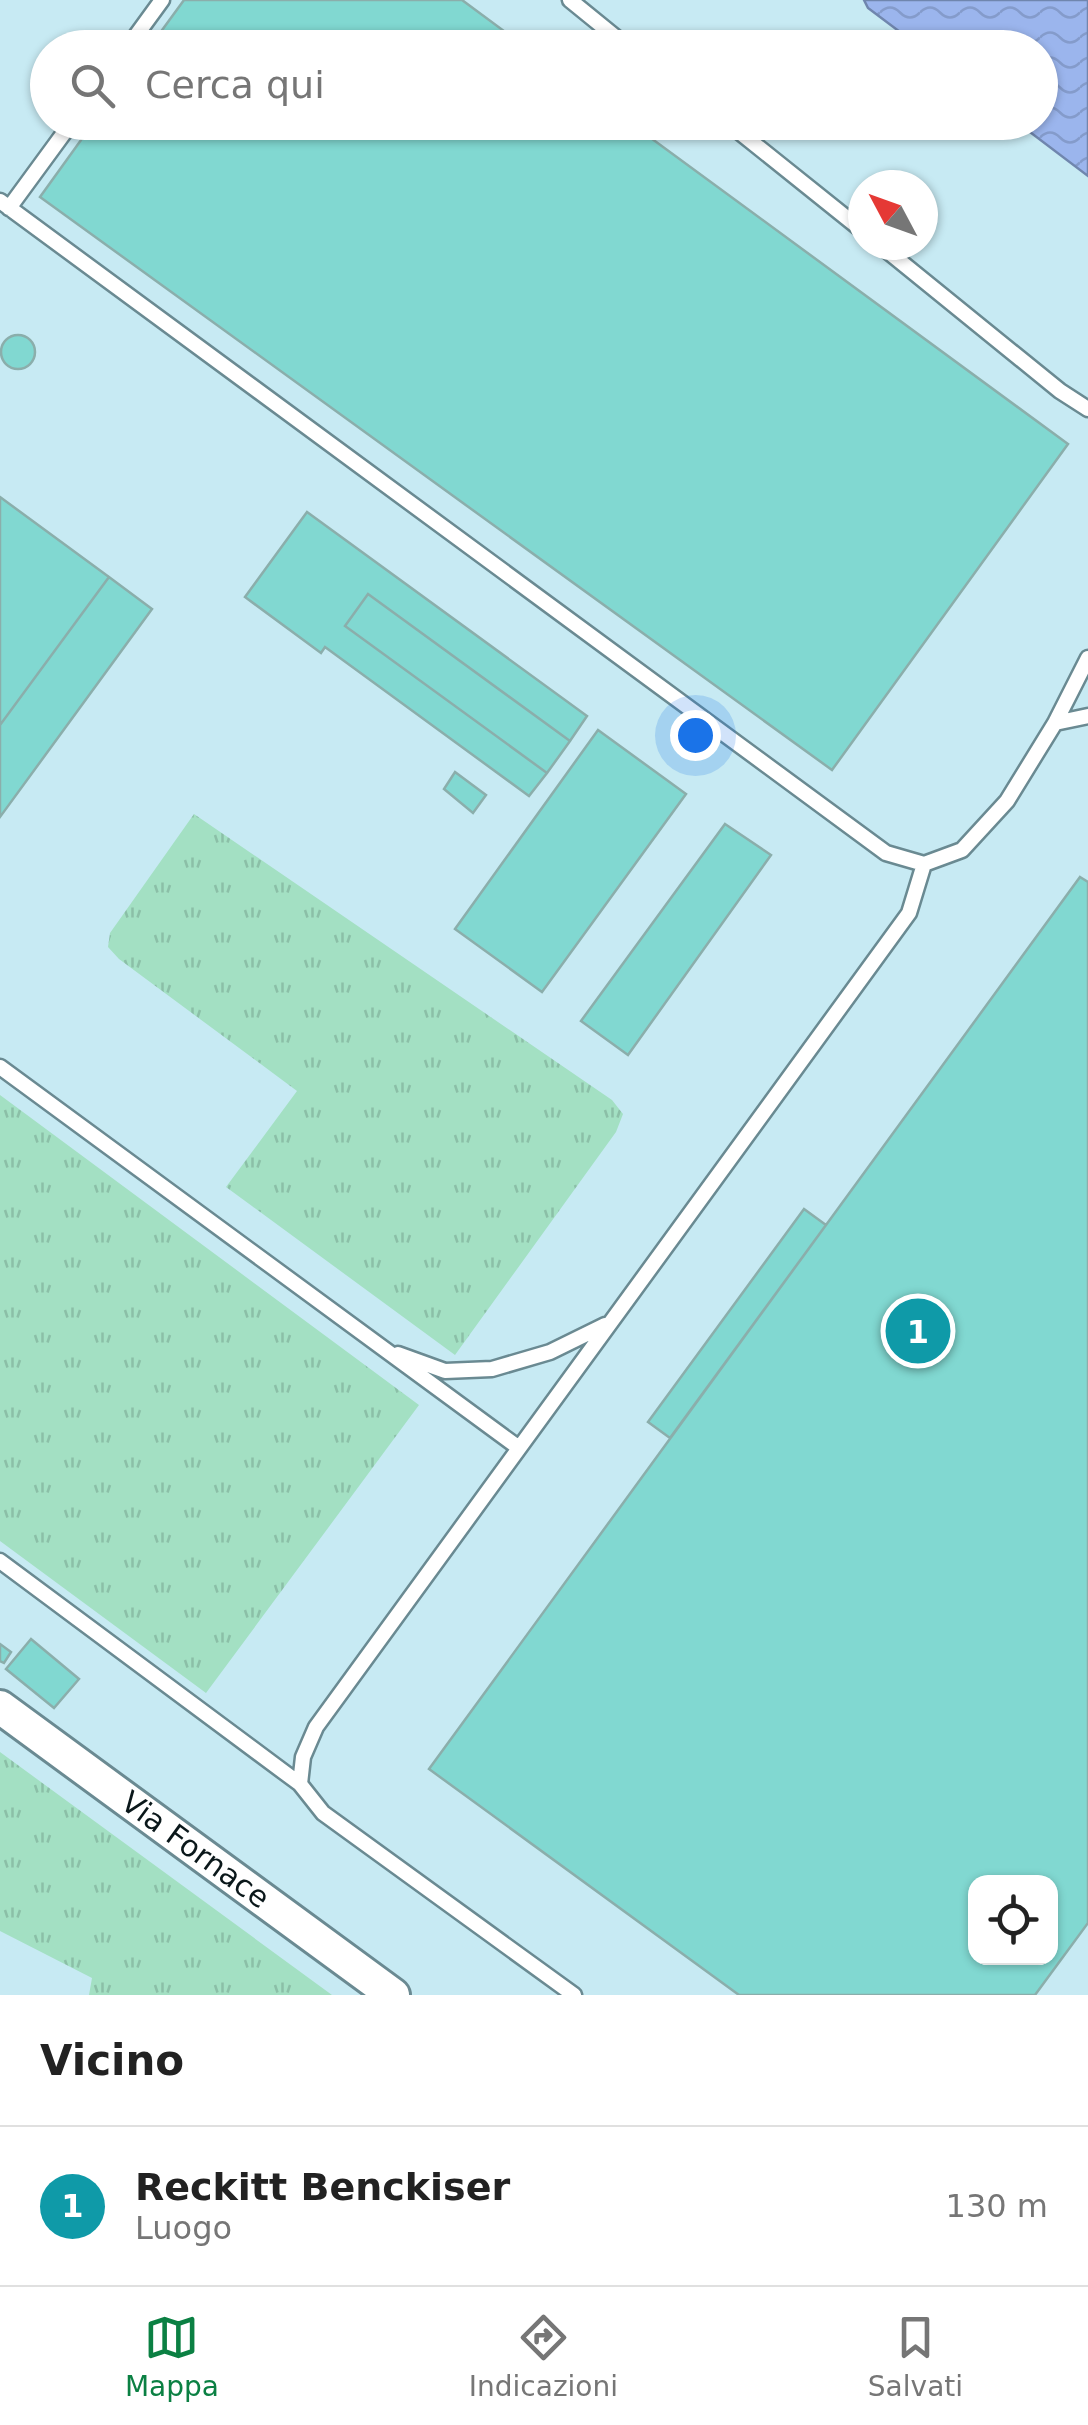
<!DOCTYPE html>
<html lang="it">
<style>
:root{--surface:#fff;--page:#f2f2f2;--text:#222;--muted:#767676;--line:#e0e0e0;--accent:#0b8043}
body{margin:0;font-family:"DejaVu Sans",sans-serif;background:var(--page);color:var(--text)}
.controls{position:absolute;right:30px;bottom:30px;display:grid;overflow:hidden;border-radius:20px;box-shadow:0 2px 8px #0004}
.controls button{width:90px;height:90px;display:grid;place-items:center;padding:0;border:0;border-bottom:2px solid var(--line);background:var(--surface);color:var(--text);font:50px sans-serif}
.compass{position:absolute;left:848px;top:170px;width:90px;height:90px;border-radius:50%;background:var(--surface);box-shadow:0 2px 8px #0004;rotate:311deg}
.you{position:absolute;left:695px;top:735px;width:35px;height:35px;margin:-25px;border:8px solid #fff;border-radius:50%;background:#1a73e8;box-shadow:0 0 0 15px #1a73e833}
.badge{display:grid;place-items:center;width:65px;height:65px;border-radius:50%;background:var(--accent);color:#fff;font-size:32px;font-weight:700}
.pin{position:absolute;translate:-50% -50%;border:5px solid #fff;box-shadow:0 2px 10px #0006}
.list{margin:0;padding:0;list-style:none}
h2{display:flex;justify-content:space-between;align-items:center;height:130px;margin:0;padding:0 40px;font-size:42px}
h2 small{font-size:32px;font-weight:400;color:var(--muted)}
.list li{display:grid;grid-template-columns:65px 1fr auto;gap:30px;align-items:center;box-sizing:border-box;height:160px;padding:0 40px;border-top:2px solid var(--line)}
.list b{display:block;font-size:38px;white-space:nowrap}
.list p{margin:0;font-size:32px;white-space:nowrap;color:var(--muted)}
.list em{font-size:32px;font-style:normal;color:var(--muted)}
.icon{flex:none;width:55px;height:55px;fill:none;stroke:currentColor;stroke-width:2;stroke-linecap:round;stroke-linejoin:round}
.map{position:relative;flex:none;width:1088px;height:1995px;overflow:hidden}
.search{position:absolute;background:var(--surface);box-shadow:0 2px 8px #0004;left:30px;right:30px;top:30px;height:110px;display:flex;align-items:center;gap:25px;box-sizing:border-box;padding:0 35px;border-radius:55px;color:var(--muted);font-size:38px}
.sheet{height:290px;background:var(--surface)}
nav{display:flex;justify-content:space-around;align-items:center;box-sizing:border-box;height:140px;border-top:2px solid var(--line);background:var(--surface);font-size:28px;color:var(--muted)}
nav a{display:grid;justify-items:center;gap:5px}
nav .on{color:var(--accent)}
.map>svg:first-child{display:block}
.grass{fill:url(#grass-tufts)}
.water{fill:url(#water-waves);stroke:#7086ae;stroke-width:2.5}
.building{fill:#81d8d1;stroke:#8baeab;stroke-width:2.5;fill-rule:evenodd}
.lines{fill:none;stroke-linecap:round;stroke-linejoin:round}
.service-casing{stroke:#6a8a92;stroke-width:19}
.tertiary-casing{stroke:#6a8a92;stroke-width:38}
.service{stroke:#fff;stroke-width:14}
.tertiary{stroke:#fff;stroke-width:32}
.labels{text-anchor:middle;stroke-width:10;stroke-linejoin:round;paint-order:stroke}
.street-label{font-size:30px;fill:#0a171a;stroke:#fff}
</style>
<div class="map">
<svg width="1088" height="1995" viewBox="0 0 1088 1995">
<defs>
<pattern id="grass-tufts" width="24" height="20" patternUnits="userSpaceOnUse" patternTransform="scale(2.5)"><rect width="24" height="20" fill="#a3e0c3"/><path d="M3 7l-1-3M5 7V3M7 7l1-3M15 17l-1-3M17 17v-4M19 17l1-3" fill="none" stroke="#8bbfa7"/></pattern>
<pattern id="water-waves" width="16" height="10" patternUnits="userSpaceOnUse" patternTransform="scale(2.5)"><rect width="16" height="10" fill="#9bb5ed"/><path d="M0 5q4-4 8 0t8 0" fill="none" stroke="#849bcb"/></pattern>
</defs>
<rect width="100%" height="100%" fill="#c7eaf3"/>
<path class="grass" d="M194,814L612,1100L623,1114L616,1132L455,1355L226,1187L297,1091L119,959L108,947L110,933Z
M0,1095L419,1405L206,1693L0,1541Z
M0,1752L332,1995H89L92,1978L0,1931Z"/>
<path class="water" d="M864,0H1088V176L1018,123L1040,122V48L920,47L868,8Z"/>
<path class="building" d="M184,0H462L527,48H149Z
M94,122H629L1068,444L832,770L40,197Z
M1 352a17 17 0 1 1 34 0a17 17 0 1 1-34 0Z
M0,497L109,577L0,725Z
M307,512L587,716L570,741L368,594L345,626L547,773L529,796L325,647L321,653L245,597Z
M109,577L152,609L0,817V725Z
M368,594L570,741L547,773L345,626Z
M598,730L686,794L542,992L455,929Z
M455,772L486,795L473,813L444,789Z
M725,824L771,855L628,1055L581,1021Z
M1080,877L1088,882V1923L1035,1995H739L429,1769ZM976,1882H1050V1958H976Z
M804,1209L826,1225L670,1438L648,1422Z
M31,1639L79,1679L54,1708L6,1669Z
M0,1644L11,1652L4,1663L0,1661Z"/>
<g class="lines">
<defs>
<path id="service" d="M570,0L629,48
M127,48L162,0
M727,122L863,231
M0,201L886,853L924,864L962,850L1007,801L1055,723L1088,658
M9,208L72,122
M880,245L1060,391L1088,409
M1055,723L1088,716
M0,1067L519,1448
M398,1354L445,1371L492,1369L550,1352L605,1325
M0,1561L300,1784
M574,1995L323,1813L300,1784L303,1757L316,1727L909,913L924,864"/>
<g id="tertiary">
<path id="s1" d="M0,1707L393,1995"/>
</g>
</defs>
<use href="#service" class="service-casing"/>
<use href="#tertiary" class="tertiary-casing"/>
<use href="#service" class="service"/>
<use href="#tertiary" class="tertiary"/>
</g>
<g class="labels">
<g class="street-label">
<text dy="10" stroke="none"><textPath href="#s1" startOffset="242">Via Fornace</textPath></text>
</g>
</g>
</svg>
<div class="controls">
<button><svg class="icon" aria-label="locate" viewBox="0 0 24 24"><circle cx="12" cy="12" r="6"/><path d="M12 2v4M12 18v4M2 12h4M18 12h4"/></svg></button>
</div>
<svg class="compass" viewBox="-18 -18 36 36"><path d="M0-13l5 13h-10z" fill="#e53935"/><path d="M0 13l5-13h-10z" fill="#767676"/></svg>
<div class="you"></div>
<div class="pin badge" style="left:918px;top:1331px;background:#0f9aa8">1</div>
<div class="search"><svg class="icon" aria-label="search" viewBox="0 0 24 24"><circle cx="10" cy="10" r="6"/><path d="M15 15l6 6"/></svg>Cerca qui</div>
</div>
<section class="sheet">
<h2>Vicino<small></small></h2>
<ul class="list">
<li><span class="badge" style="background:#0f9aa8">1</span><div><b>Reckitt Benckiser</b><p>Luogo</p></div><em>130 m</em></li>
</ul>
</section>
<nav>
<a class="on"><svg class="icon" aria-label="map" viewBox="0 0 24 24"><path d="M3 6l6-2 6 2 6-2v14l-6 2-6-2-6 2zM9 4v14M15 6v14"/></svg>Mappa</a>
<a><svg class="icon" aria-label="directions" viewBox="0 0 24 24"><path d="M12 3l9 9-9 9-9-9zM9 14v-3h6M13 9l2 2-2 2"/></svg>Indicazioni</a>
<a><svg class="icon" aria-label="saved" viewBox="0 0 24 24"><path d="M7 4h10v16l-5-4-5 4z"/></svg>Salvati</a>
</nav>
